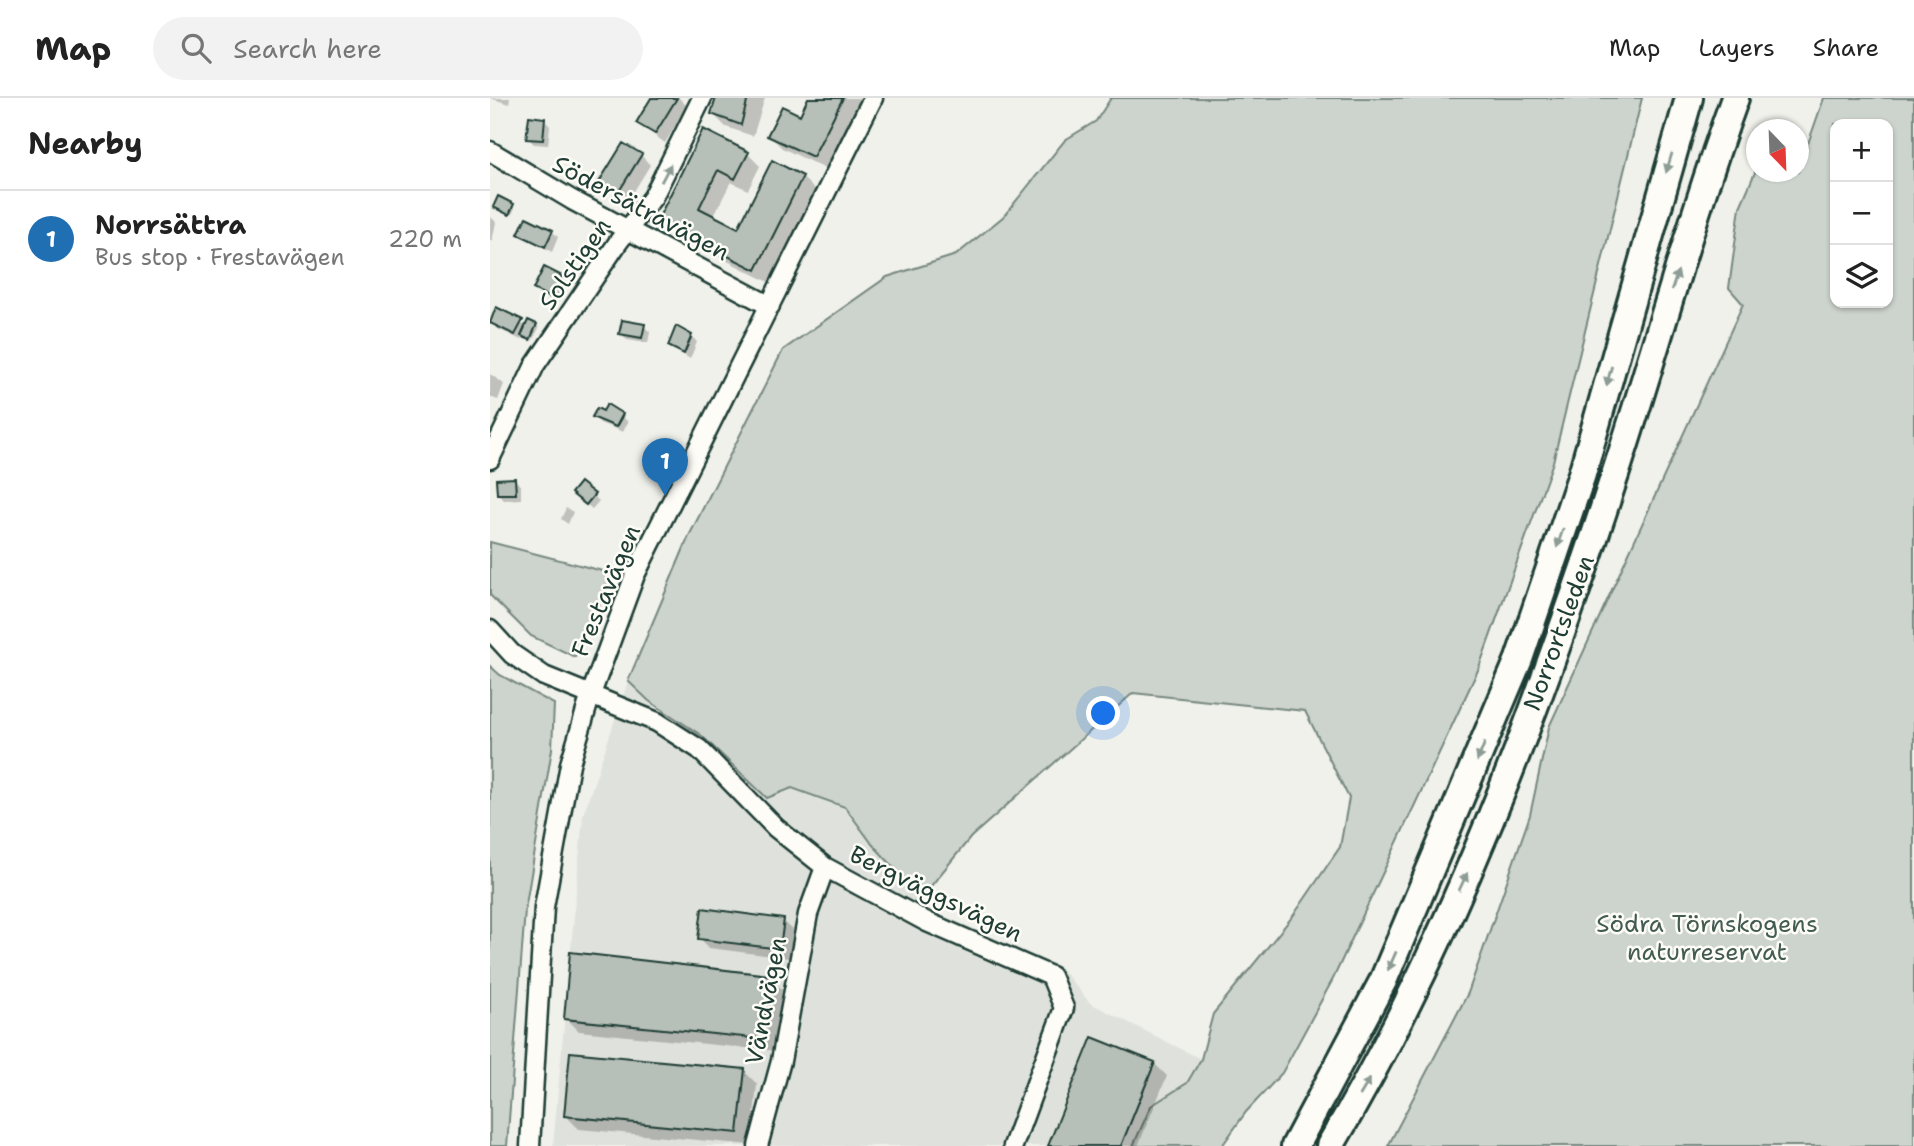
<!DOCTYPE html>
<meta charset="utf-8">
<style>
:root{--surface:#fff;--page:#f2f2f2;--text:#222;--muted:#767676;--line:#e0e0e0;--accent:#1f6fb2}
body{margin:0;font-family:"Shantell Sans",sans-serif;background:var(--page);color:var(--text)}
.controls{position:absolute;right:21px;top:21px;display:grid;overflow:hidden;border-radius:14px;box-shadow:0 2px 5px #0004}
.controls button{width:63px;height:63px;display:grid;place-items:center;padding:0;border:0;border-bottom:2px solid var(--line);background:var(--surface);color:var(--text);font:35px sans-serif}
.compass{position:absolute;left:1256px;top:21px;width:63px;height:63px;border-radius:50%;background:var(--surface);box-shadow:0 2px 5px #0004;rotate:157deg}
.you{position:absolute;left:614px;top:616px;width:24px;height:24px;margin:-18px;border:5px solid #fff;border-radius:50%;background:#1a73e8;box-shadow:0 0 0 10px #1a73e833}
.badge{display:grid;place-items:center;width:46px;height:46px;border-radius:50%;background:var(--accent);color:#fff;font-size:23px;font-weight:700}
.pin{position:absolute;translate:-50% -58px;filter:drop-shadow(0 2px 4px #0008)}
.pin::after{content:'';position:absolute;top:37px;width:24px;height:21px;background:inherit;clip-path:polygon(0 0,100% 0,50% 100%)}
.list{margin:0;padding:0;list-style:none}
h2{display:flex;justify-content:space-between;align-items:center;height:91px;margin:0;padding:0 28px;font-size:30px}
h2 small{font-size:23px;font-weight:400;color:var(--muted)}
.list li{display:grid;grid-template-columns:46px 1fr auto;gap:21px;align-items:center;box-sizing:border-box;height:98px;padding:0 28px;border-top:2px solid var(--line)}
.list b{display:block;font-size:26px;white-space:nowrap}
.list p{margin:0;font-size:23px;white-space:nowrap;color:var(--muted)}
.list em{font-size:23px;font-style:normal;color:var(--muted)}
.icon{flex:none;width:38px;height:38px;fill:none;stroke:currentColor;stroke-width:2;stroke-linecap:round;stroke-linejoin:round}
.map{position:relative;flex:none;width:1424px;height:1048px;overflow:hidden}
header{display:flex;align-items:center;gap:42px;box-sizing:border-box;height:98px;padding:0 35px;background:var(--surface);border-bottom:2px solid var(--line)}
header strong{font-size:33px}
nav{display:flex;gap:38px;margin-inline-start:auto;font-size:24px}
.search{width:490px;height:63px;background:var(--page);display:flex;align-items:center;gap:18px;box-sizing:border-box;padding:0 24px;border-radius:38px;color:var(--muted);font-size:26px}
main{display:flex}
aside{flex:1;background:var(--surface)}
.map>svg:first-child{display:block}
.built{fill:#dfe2dc}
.green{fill:#cdd3cd;stroke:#768880;stroke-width:2;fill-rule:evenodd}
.shadow{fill:#0003}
.building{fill:#b6bfb8;stroke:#1f3d34;stroke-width:2}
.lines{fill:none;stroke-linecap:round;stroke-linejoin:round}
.minor-casing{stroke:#1f3d34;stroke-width:23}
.highway-casing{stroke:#1f3d34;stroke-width:32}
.minor{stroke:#fdfcf7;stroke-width:18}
.highway{stroke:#fdfcf7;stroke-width:26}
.oneway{fill:#8e9c96}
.labels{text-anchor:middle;stroke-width:5;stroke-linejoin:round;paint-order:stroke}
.street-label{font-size:24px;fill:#1f3d34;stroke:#fdfcf7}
.park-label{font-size:24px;fill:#425b53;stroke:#fdfcf7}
</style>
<header>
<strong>Map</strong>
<div class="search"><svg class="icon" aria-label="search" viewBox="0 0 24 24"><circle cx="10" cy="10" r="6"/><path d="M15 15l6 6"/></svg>Search here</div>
<nav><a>Map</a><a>Layers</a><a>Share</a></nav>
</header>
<main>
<aside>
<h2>Nearby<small></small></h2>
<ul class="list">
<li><span class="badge">1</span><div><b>Norrsättra</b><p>Bus stop · Frestavägen</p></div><em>220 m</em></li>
</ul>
</aside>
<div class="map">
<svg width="1424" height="1048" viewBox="0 0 1424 1048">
<rect width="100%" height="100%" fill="#f0f1eb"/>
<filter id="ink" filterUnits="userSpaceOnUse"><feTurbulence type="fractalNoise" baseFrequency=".0143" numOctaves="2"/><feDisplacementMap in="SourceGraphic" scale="14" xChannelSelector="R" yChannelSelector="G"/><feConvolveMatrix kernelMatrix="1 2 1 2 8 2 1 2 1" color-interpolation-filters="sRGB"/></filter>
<g filter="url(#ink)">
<path class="built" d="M138,583L159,603L211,637L276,699L302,690L355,709L383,747L432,799L429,807L570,869L600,905L711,961L697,985L661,1008L643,1048H63L93,717Z"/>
<path class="green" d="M621,0H1152L1063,364L988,572L843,881L792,975L756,1014L732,1048H643L661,1008L697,985L711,961L723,916L803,818L850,749L859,700L815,613L643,595L481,739L432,799L383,747L355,709L302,690L277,700L211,637L159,603L138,583L199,438L293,252L397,179L466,157L514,118L575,42L606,23Z
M1334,0H1424V1048H898L978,895L1040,717L1059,629L1253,206L1239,190L1250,109L1266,72L1308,74ZM1398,26V205H1345V26Z
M0,444L124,476L85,559L41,538L0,497Z
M0,568L10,577L64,606L62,651L35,812L17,1048H0Z"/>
<path class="shadow" d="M0,0H20L19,6Z
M163,0H189L197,8L175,45L148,25Z
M228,0H275L263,38L236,29L223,16Z
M319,0H372L336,71L292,50L279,37L311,19Z
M54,22L60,28L58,47L44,46L38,40Z
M214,34L258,56L270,68L258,92L241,84L223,119L249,132L312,79L325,92L279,184L182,135L169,122Z
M151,57L160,67L138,103L111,83Z
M23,108L25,110L21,118L8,111Z
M0,118L6,124L2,144L0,142Z
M62,133L68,139L62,154L30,136Z
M71,179L76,185L67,205L45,191Z
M6,211L37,229L46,227L49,230L42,243L33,238L31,242L6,230L0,224Z
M154,228L160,234L158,245L137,242L131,235Z
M201,238L207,244L200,261L180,248Z
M0,276L14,286L8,302L0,299Z
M132,318L138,324L133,334L110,325L105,319Z
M25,382L31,388V401L14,402L8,396Z
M103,397L109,403L102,411L89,400Z
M76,410L83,414L78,426L71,421Z
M293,823L303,832L299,860L219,850L210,840Z
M279,879L292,891L285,953L89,933L76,920Z
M664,965L677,978L648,1048H560Z
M254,973L267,986L261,1047L89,1031L76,1018Z"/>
<path class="building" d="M161,0H187L165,36L146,25Z
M226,0H258L251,27L221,16Z
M318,0H353L323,59L277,38L292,8L310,17Z
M39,18L55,20L53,42L36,41Z
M213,31L259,54L245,81L228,72L209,110L248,130L282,62L313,78L266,172L167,123Z
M133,45L152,56L128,95L109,84Z
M8,98L24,106L19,117L3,109Z
M36,119L63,132L55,149L28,136Z
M54,169L72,178L61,200L43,191Z
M6,209L33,222L25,237L0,225Z
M38,222L47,226L40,242L31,238Z
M132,222L155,226L152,240L129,236Z
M186,228L202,237L194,256L178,248Z
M117,306L133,316L126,329L102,319L107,310L113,313Z
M25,380L26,396H7L6,381Z
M90,384L105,396L96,407L81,395Z
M212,810L294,821L290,851L208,841Z
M80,854L279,877L273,941L74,921Z
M602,939L665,964L631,1048H558Z
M80,954L255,971L248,1035L74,1018Z"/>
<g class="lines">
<defs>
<path id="minor" d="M0,53L82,102L280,208
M0,361L45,267L129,143L163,99L212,0
M0,532L22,556L54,578L167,624L209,651L286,730L335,769L437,824L561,878L574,910L523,1048
M40,1048L54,809L80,666L100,599L145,477L383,0
M268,1048L291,963L318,816L335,769"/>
<path id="highway" d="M805,1048L893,883L1029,561L1092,376L1199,0
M840,1048C963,841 1048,611 1123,383C1165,256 1199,126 1245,0"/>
</defs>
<use href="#minor" class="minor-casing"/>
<use href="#highway" class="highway-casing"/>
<use href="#minor" class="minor"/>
<use href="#highway" class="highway"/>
</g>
<defs><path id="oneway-solid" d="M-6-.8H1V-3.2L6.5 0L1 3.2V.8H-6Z" transform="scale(1.75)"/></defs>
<g class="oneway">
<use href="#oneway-solid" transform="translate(1179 65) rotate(107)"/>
<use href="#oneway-solid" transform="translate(176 75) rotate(-62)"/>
<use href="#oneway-solid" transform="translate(1185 182) rotate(-72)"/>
<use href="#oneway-solid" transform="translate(1119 278) rotate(105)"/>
<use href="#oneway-solid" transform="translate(1070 440) rotate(109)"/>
<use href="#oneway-solid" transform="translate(991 654) rotate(112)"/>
<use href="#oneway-solid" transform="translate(973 784) rotate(-65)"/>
<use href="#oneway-solid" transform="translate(902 863) rotate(114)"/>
<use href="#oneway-solid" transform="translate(875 989) rotate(-59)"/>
</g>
</g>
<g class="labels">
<g class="street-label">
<text transform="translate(151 110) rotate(28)" y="8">Södersätravägen</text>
<text transform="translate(85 166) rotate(-55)" y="8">Solstigen</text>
<text transform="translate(116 493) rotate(-67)" y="8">Frestavägen</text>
<text transform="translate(1069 535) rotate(-70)" y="8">Norrortsleden</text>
<text transform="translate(446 796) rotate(26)" y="8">Bergväggsvägen</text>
<text transform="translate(276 903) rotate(-79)" y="8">Vändvägen</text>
</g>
<g class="park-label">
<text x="1217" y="834">Södra Törnskogens<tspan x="1217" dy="28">naturreservat</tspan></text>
</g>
</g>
</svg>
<div class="controls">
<button>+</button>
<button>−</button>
<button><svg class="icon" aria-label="layers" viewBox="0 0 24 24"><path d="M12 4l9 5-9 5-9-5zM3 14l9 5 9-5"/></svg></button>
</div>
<svg class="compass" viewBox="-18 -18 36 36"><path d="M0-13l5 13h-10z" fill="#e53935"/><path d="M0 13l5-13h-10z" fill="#767676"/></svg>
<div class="you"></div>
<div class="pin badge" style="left:175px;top:398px">1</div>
</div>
</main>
